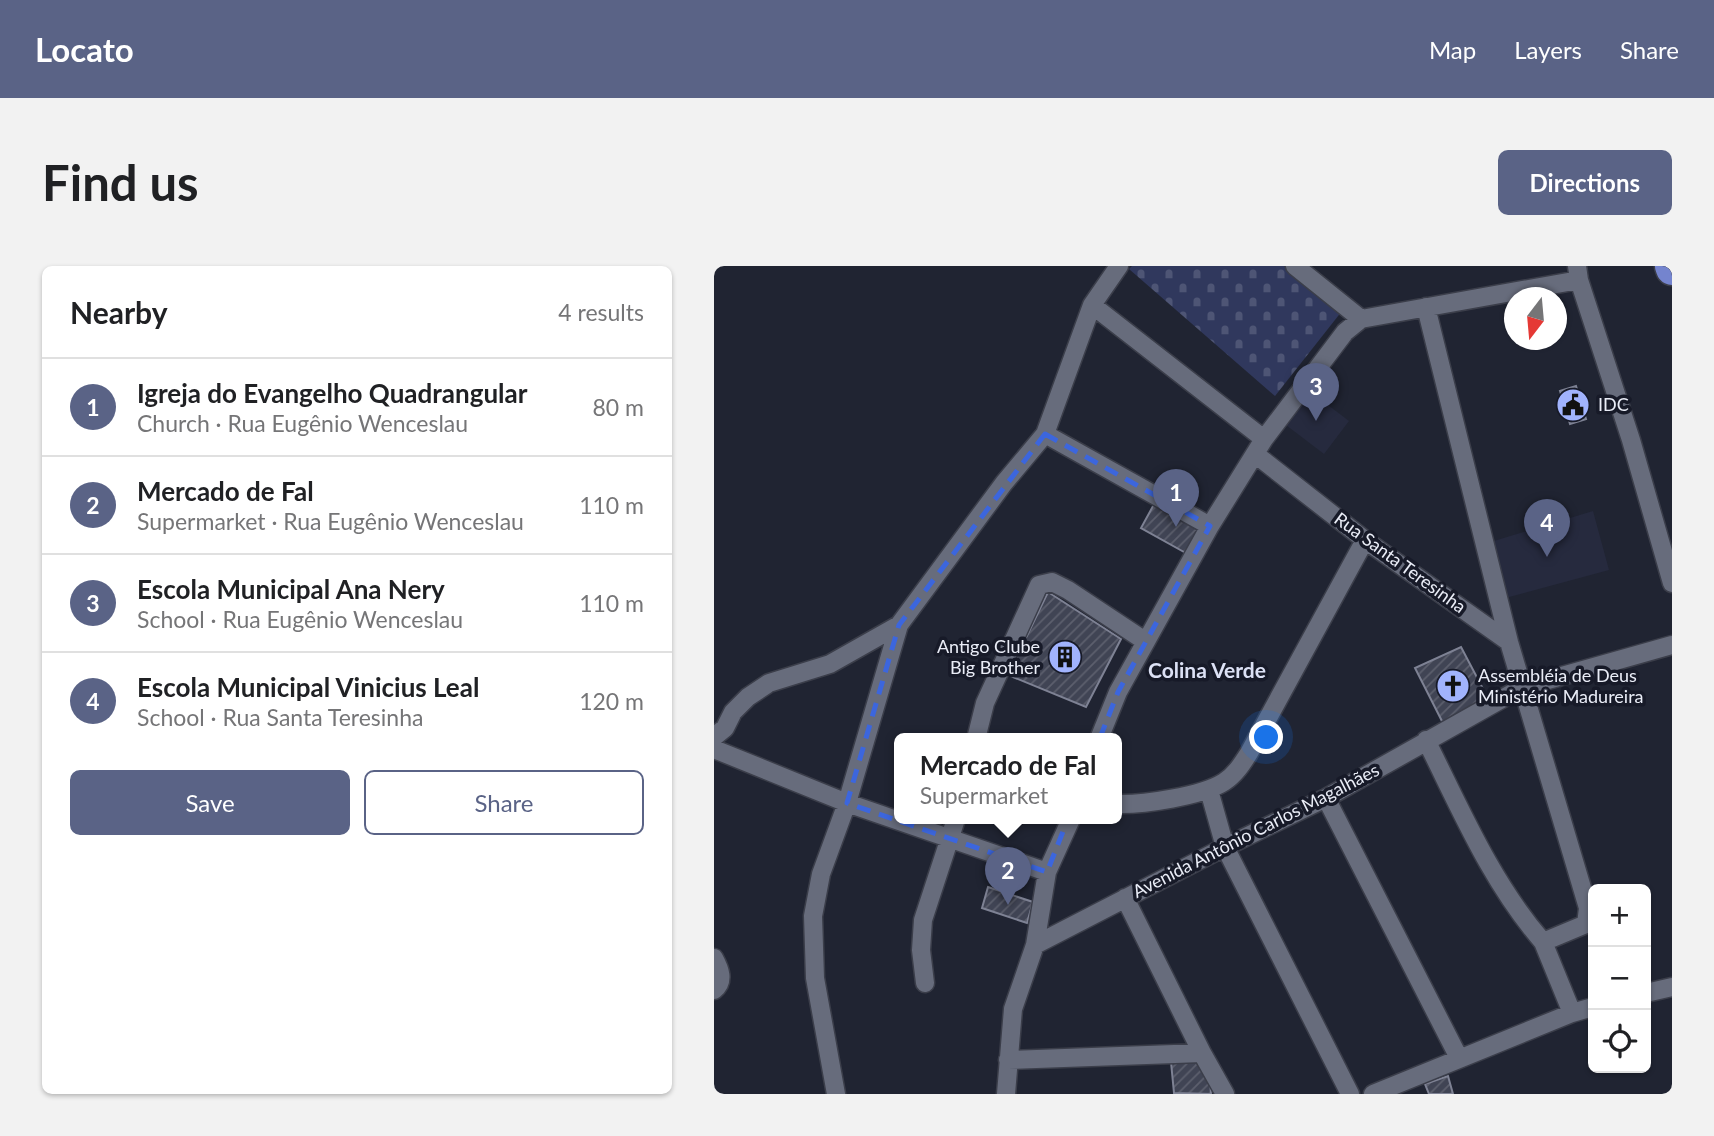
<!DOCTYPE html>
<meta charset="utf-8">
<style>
:root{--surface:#fff;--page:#f2f2f2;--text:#202124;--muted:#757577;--line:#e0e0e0;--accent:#5a6386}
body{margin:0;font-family:Lato,sans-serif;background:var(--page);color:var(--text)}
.controls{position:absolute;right:21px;bottom:21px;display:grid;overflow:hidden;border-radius:10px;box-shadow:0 2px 5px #0004}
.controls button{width:63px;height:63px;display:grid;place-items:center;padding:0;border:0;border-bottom:2px solid var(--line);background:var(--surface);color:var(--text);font:35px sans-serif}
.compass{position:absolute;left:790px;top:21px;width:63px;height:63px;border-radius:50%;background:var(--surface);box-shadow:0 2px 5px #0004;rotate:196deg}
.you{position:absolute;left:553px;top:472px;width:24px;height:24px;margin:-18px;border:5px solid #fff;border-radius:50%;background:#1a73e8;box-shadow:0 0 0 10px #1a73e833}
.badge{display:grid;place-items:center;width:46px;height:46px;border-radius:50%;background:var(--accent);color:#fff;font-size:23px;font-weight:700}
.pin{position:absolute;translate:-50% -58px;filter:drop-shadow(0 2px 4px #0008)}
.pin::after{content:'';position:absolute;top:37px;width:24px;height:21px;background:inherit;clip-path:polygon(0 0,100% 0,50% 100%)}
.popup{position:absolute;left:180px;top:467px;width:228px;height:91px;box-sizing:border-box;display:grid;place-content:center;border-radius:10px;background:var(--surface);filter:drop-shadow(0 2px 5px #0005);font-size:23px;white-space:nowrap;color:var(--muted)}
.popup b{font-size:26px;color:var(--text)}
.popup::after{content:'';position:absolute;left:50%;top:100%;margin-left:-14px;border:14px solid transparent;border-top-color:var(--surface)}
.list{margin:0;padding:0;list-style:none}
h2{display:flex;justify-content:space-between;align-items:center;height:91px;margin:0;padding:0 28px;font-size:30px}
h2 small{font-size:23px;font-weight:400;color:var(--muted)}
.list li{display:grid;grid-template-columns:46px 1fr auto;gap:21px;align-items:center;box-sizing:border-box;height:98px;padding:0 28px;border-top:2px solid var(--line)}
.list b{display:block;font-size:26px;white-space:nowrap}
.list p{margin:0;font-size:23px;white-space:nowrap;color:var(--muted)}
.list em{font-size:23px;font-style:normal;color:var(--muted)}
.actions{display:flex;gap:14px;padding:21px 28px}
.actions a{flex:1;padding:16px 0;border:2px solid var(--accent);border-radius:10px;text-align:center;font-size:24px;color:var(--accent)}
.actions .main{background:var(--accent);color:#fff}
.icon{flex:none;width:38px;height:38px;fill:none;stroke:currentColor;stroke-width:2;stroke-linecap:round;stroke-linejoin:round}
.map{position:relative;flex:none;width:958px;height:828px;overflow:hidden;border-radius:10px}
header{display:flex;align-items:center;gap:42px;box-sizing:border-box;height:98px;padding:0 35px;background:var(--accent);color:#fff}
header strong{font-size:33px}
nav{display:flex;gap:38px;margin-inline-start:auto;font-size:24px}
.intro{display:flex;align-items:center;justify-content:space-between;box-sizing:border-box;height:168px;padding:0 42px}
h1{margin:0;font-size:49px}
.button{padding:18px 32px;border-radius:10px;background:var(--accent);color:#fff;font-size:24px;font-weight:700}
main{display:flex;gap:42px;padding:0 42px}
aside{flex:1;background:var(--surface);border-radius:10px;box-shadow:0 2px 5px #0004}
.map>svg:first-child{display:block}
.built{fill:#262a3e}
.cemetery{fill:url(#cemetery-stones)}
.building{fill:url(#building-hatch);stroke:#7e8294;stroke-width:2}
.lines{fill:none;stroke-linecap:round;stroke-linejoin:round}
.street-casing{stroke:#3b3e4a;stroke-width:21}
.highway-casing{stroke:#3b3e4a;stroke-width:35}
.street{stroke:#676c7c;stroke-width:18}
.highway{stroke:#7484ce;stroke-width:32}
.marked{fill:none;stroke:#3c66dd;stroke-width:5;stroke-dasharray:14 9;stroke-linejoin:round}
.labels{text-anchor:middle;stroke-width:7;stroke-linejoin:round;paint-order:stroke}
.poi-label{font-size:18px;fill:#eaedf7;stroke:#171a28;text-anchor:start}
.street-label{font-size:18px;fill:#eaedf7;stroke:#171a28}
.quarter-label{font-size:21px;font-weight:bold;fill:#dce1f5;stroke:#171a28}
</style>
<header>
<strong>Locato</strong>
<nav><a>Map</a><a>Layers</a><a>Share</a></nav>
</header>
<div class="intro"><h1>Find us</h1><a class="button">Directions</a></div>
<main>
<aside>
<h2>Nearby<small>4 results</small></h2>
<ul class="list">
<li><span class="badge">1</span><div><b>Igreja do Evangelho Quadrangular</b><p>Church · Rua Eugênio Wenceslau</p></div><em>80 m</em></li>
<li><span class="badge">2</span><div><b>Mercado de Fal</b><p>Supermarket · Rua Eugênio Wenceslau</p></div><em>110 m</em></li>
<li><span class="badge">3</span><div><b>Escola Municipal Ana Nery</b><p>School · Rua Eugênio Wenceslau</p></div><em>110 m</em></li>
<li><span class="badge">4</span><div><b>Escola Municipal Vinicius Leal</b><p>School · Rua Santa Teresinha</p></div><em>120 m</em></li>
</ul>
<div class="actions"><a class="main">Save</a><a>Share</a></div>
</aside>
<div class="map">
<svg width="958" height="828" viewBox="0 0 958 828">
<defs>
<pattern id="cemetery-stones" width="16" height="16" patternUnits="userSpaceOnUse" patternTransform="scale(1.75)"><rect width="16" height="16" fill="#30385d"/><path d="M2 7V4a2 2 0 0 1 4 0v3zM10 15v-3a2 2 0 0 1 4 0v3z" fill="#4e5575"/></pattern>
<pattern id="building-hatch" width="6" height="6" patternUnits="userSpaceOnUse" patternTransform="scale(1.75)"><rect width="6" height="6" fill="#404454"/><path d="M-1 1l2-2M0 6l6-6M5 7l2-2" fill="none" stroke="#5c5f6d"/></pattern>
</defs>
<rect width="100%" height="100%" fill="#202432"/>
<path class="built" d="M593,123L635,155L610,188L568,156Z
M879,245L895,304L784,334L770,278Z"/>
<path class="cemetery" d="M418,0H570L628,45L561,130L415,3Z"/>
<path class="building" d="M862,120L872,153L856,158L846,125Z
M444,231L496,260L479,291L427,262Z
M334,326L407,373L372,441L294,409Z
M747,381L777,438L732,463L701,402Z
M274,621L319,636L313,657L268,642Z
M485,795L496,815L497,828L460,827L457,796Z
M734,810L739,828H715L711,818Z"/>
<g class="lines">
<defs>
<path id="street" d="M581,0L647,53
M863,0L865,14L917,174L958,317
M378,39L550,173
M712,41L795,376
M331,168L496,260
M541,188L651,274L795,376L874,642L872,658L829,676C777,616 747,544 712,474
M0,471L11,462L19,446L34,431L55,417L116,398L185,359L290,217L331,168L378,39L405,0
M262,473L271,437L325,319L338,316L354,324L431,375
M385,473L404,426L496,260L550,173L631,66L647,53L865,14
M0,483L133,537L333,606
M495,524L511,581L636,828
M612,532L745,792
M402,538C429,539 488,530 510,516C521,509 528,498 535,487L651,274
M829,676L858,747
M321,679L511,581L612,532L809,421L958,379
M0,692C6,703 11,715 0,724
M211,717L207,684L209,654L242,553
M932,727L958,721
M488,787L511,828
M294,794L488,787L411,632
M122,828L101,712L99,650L107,608L133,537L185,359
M292,828L299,743L321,679L333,606L357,553
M659,828L858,747L879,741"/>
<path id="highway" d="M957,0L958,3"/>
</defs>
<use href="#street" class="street-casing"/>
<use href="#highway" class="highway-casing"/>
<use href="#street" class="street"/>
<use href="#highway" class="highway"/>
</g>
<path class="marked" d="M331,168L496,260L404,426L333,606L133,537L185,359Z"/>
<defs>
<symbol id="civic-disc" viewBox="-11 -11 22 22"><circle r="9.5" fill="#a1b3fd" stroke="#171a28"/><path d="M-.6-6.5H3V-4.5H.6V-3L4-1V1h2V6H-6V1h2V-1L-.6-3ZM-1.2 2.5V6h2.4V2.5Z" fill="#111"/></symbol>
<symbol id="building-disc" viewBox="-11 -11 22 22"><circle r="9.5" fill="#a1b3fd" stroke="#171a28"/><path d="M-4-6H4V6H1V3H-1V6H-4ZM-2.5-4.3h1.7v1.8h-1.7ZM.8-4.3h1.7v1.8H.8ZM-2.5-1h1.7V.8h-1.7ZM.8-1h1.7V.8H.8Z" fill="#111"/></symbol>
<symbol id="church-disc" viewBox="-11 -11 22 22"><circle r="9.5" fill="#a1b3fd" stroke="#171a28"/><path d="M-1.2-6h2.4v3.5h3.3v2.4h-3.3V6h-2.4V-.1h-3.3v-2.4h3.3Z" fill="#111"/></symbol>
</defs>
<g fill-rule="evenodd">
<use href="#civic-disc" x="840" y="120" width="38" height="38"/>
<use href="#building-disc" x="332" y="372" width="38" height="38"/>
<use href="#church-disc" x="720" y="401" width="38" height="38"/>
</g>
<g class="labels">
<g class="poi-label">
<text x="884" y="145">IDC</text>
<text x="326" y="387" text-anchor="end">Antigo Clube<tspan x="326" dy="21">Big Brother</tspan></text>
<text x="764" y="416">Assembléia de Deus<tspan x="764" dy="21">Ministério Madureira</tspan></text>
</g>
<g class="street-label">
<text transform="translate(686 297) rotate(36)" y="6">Rua Santa Teresinha</text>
<text transform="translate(542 565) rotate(-27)" y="6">Avenida Antônio Carlos Magalhães</text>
</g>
<g class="quarter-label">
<text x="493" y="412">Colina Verde</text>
</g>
</g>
</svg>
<div class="controls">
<button>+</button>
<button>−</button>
<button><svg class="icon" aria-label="locate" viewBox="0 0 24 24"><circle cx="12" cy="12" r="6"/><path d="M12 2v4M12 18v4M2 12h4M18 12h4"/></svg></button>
</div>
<svg class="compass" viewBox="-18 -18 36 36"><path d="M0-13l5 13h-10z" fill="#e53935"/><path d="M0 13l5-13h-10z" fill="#757577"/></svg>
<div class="you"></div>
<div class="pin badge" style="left:462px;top:261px">1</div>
<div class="pin badge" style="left:294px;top:639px">2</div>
<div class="popup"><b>Mercado de Fal</b>Supermarket</div>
<div class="pin badge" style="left:602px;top:155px">3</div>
<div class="pin badge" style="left:833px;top:291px">4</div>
</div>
</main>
